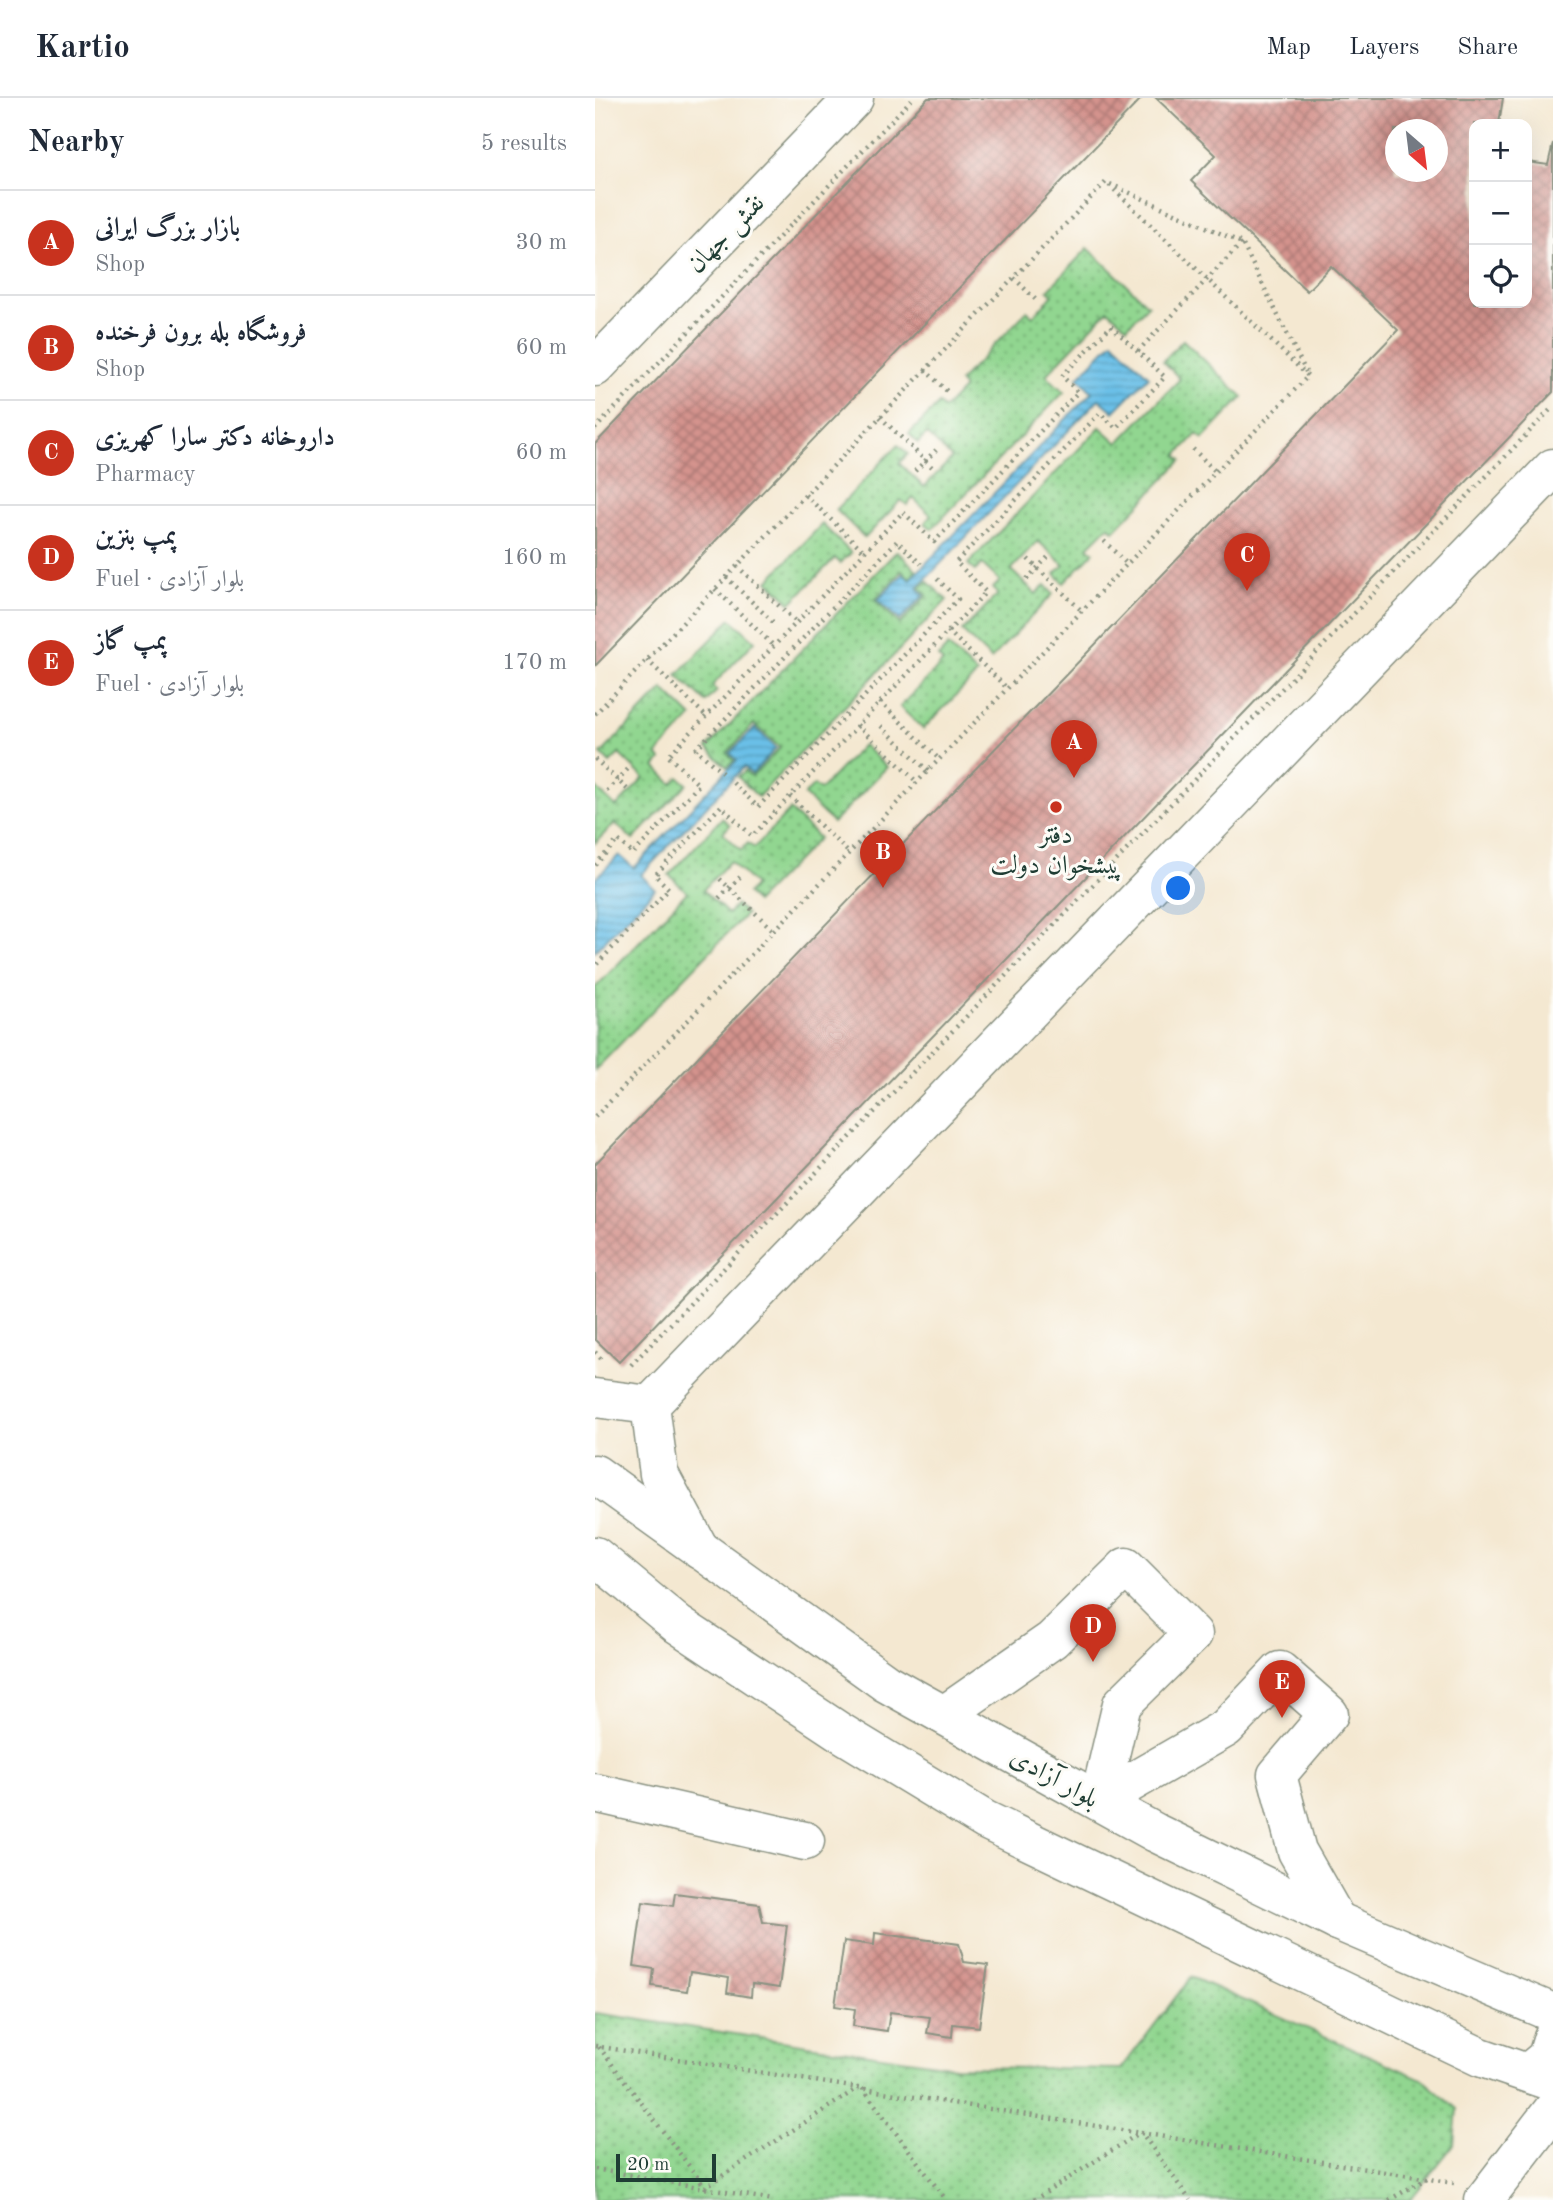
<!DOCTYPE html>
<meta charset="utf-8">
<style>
:root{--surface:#fff;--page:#f6f6f7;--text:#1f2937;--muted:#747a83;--line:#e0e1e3;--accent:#c8321e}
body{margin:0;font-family:"Old Standard TT",Amiri,serif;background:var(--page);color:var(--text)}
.controls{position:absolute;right:21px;top:21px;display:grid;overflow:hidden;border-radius:14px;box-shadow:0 7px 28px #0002}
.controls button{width:63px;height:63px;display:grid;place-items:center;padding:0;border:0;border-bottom:2px solid var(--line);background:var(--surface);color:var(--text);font:35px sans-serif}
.compass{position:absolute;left:790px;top:21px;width:63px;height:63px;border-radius:50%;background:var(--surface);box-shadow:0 7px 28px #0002;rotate:152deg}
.scale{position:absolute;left:21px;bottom:18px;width:100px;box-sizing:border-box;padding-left:7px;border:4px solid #1f3d34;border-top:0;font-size:19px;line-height:24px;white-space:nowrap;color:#1f3d34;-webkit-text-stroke:5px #fdfcf7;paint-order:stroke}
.you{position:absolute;left:584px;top:791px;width:24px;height:24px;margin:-18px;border:5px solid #fff;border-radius:50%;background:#1a73e8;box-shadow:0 0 0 10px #1a73e833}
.badge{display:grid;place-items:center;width:46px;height:46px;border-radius:50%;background:var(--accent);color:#fff;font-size:23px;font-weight:700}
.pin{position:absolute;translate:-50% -58px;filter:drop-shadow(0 2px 4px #0008)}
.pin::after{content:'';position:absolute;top:37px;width:24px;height:21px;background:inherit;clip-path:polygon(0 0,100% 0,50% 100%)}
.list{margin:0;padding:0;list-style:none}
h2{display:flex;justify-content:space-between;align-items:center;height:91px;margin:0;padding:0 28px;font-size:30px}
h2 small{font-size:23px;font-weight:400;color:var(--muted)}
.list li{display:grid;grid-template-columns:46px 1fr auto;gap:21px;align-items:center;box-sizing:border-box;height:105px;padding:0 28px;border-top:2px solid var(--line)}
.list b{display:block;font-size:26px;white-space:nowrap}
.list p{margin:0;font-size:23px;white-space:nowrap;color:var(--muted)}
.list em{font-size:23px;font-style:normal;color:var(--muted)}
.icon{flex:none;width:38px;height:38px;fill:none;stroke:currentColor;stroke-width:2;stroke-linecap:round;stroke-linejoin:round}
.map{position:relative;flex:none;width:958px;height:2102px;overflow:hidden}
header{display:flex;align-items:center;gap:42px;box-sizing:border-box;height:98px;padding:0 35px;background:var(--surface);border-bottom:2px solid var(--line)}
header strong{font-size:33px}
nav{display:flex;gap:38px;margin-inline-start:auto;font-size:24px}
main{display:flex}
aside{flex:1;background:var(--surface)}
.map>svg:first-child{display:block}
.grass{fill:url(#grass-dots);stroke:#588a62;stroke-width:2}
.water{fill:url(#water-rules);stroke:#457e8e;stroke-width:2}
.building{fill:url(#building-cross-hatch);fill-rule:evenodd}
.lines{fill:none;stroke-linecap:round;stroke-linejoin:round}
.minor-casing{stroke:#8a9282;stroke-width:41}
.major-casing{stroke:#8a9282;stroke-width:41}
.path{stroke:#8a9282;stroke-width:4.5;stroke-dasharray:2 5;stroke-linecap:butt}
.minor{stroke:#fff;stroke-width:38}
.major{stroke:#fff;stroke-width:38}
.poi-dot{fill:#c8321e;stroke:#fdfcf7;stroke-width:2.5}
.labels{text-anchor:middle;stroke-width:6;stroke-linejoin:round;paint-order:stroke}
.street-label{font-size:26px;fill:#1f3d34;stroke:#fdfcf7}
.poi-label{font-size:26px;fill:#1f3d34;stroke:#fdfcf7}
</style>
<header>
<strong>Kartio</strong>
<nav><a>Map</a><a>Layers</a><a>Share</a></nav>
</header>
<main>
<aside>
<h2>Nearby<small>5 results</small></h2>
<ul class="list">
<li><span class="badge">A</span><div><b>بازار بزرگ ایرانی</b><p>Shop</p></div><em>30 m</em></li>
<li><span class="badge">B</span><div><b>فروشگاه بله برون فرخنده</b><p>Shop</p></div><em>60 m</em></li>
<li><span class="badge">C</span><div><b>داروخانه دکتر سارا کهریزی</b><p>Pharmacy</p></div><em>60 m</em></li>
<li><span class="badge">D</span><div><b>پمپ بنزين</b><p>Fuel · بلوار آزادی</p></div><em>160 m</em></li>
<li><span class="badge">E</span><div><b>پمپ گاز</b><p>Fuel · بلوار آزادی</p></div><em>170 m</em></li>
</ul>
</aside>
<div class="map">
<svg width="958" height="2102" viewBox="0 0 958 2102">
<defs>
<pattern id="grass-dots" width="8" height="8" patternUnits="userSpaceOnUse" patternTransform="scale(1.75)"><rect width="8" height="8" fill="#91d690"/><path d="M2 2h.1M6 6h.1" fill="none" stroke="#76af76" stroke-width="1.8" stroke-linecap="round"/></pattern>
<pattern id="water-rules" width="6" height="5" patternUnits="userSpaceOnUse" patternTransform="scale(1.75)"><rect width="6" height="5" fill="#6bc0e8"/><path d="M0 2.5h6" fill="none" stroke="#579dbd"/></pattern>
<pattern id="building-cross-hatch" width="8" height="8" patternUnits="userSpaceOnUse" patternTransform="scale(1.75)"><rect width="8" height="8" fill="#d4938d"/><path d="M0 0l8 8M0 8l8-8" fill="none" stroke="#ab7974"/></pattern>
</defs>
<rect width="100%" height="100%" fill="#fdfcf7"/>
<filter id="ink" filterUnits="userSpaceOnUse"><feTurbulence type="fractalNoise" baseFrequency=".0143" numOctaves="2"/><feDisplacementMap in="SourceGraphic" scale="14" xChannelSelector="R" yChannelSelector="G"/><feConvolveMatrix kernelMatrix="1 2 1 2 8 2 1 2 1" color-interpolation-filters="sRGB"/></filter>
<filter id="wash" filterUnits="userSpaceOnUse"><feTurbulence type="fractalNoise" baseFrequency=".00686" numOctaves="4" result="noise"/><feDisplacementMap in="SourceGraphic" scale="28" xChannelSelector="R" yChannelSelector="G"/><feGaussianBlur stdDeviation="1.57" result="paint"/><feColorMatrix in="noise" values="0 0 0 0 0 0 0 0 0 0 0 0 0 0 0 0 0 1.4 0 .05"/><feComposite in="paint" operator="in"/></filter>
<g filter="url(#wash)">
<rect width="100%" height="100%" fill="#f4e8d1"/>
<path class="grass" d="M493,150L553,207L532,229L513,212L451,277L469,294L337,431L330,425L336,417L318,400L312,407L306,402L270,440L241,412L303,347L313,356L304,365L329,389L357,360L332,336L323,345L314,336L344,306L349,311L369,290L364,284L432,213L438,218L458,197L453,192Z
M588,242L648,299L608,341L602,336L582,357L587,362L519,433L514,428L493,449L499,454L469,485L460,476L469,467L443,443L416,472L441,496L450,487L458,496L396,561L367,533L403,496L398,490L405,483L387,466L380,473L373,466L505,329L523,345L585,281L568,263Z
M227,426L256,455L245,465L240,460L196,505L173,483Z
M302,453L322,472L315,480L307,473L280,502L305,526L332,497L325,490L332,483L352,502L163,699L143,679L150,673L157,679L185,650L159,626L132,655L139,662L132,669L112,650Z
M136,521L160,543L117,588L122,593L111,604L82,577Z
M353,548L382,576L328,631L305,609L348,564L343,559Z
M68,591L97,619L62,656L66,662L60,669L77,686L84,679L92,686L38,742L20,725L0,745V689L21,709L49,680L24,656L15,665L6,656Z
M268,647L292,669L238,725L209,697L219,687L225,692Z
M195,712L224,740L161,804L152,796L160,787L135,763L108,792L133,816L141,807L151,816L0,972V890L92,794L74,777L127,720L135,727L128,735L146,752L153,745L159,750Z
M596,1879L827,1981L862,2011L859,2046L815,2102H0V1915L360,1969L526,1971Z"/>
<path class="water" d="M518,243L554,278L519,314L504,301L322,490L329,497L305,522L283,502L308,476L315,482L497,294L483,279Z
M160,630L181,650L157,676L149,669L46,777L60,791L0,853V781L24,757L39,770L142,662L135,655Z"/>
<g id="blocks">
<path class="building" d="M333,0H547L0,568V346Z
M561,0H908L904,26H879V205H932V64L953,67L958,45V294L24,1264L0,1241V1066L803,232L736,168L712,193L596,83L621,57ZM800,32H842V74H800Z
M80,1795L164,1806L168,1824L192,1827L184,1890L157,1886L156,1899L132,1895L134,1880L95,1874L92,1893L57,1888L59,1871L39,1868L48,1804L78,1808Z
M280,1835L364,1846L369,1864L393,1867L384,1929L358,1926L357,1939L332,1935L335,1919L295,1914L292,1933L258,1928L260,1911L240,1908L249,1843L279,1847Z"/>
</g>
</g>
<g filter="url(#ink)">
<use href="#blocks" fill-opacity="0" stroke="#8a9282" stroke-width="2"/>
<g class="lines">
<defs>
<path id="minor" d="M0,269L259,0
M0,1300L55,1307
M55,1307L958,370
M55,1307L64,1376L105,1452
M349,1617L457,1542L531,1469L598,1536L527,1606L504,1703L631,1630L685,1573L734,1616L682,1677L702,1753L742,1823
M0,1695L210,1743
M889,2102L958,2012"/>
<path id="major" d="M0,1376L291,1585L438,1667L561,1735L742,1823L958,1915
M0,1458L82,1526L245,1634L390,1722L885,1959L958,1984
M934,1974L952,1959L958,1939"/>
</defs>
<use href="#minor" class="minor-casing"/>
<use href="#major" class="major-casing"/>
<path class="path" d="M515,86L647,145L711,274
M419,180L442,203
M543,253L647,145
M330,272L354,295
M285,319L339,371
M0,331L318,0
M598,351L621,374
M320,373L341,352
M210,397L270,454
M509,443L532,466
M433,461L487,513
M142,468L202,525
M131,479L178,524
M432,481L453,459
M120,491L179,548
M353,533L412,590
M52,562L112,619
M285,604L344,661
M0,616L511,84L713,278L0,1019
M262,627L322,684
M286,628L333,673
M0,661L32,691
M127,675L101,651L302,443L326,466
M138,685L163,709L363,501L339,478
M12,693L33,671
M195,698L254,755
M0,767L23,742L38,756L104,687L73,658L308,414L339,444L483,294L467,278L516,228L570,279L521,330L505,315L361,464L391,494L157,738L126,708L60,777L74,791L0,868
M125,781L179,833
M124,800L145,779
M0,1254L9,1264
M36,1267L958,309
M0,1948L859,2085
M4,1949L110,2089L266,1988L351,2102
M0,2071L178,2102
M439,2102L546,2034L595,2102
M794,2102L832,2080"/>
<use href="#minor" class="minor"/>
<use href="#major" class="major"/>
</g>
</g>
<circle class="poi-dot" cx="461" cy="709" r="7"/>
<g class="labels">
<g class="street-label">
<text transform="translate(130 135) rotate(-46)" y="9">نقش جهان</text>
<text transform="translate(460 1679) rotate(29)" y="9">بلوار آزادی</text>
</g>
<g class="poi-label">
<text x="461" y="745">دفتر<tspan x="461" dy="30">پیشخوان دولت</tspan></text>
</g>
</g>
</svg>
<div class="controls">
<button>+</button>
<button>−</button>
<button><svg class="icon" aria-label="locate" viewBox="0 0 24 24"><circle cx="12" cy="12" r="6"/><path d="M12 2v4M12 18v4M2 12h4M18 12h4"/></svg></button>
</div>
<svg class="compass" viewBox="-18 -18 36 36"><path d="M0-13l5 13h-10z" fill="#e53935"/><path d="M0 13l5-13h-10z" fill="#747a83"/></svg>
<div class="scale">20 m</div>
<div class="you"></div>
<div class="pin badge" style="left:479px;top:680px">A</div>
<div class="pin badge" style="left:288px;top:790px">B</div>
<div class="pin badge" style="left:652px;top:493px">C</div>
<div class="pin badge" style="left:498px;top:1564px">D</div>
<div class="pin badge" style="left:687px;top:1620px">E</div>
</div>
</main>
